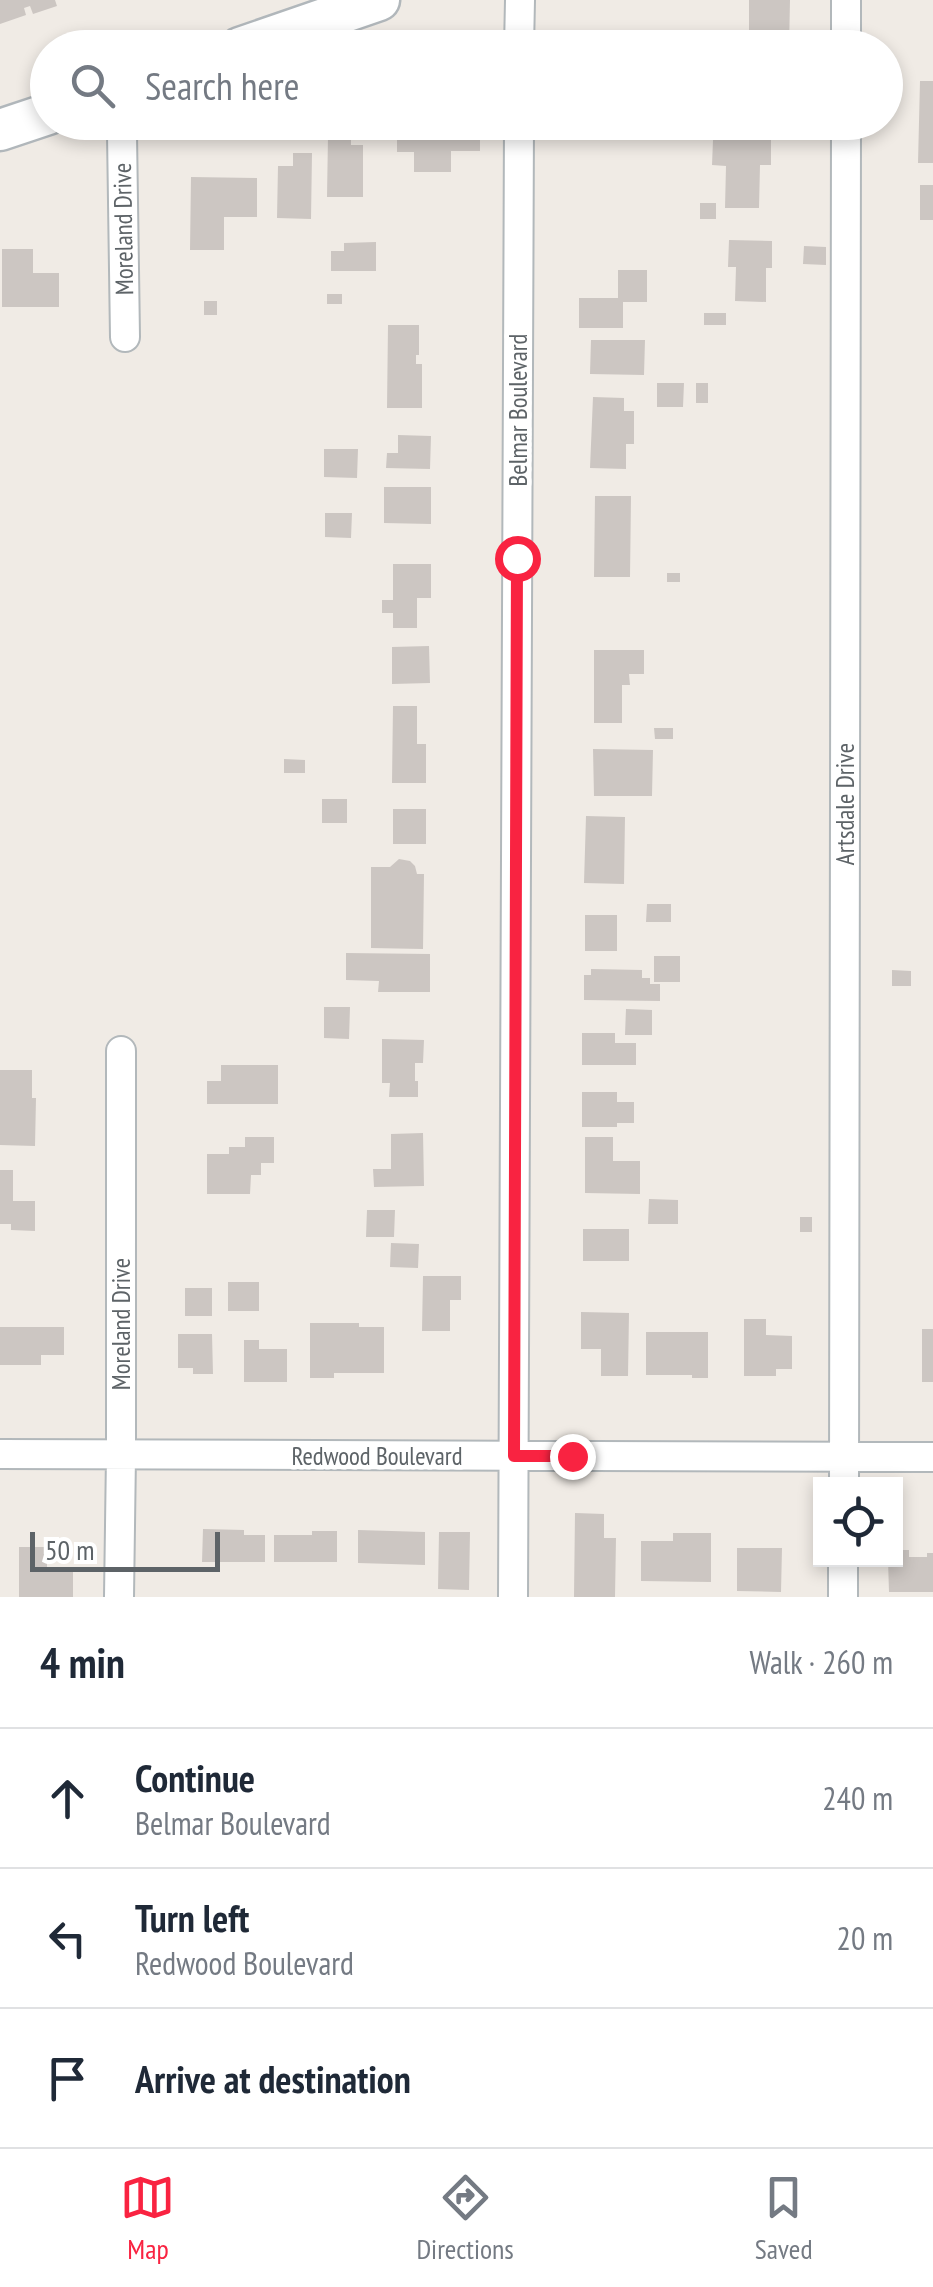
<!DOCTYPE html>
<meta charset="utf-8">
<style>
:root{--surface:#fff;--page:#f6f6f7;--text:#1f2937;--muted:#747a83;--line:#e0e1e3;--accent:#f92341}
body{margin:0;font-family:"PT Sans Narrow",sans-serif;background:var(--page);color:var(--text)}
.controls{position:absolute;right:30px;bottom:30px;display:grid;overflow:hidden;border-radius:0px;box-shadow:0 5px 15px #0003}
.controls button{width:90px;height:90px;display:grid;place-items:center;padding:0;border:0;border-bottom:2px solid var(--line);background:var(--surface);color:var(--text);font:50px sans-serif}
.scale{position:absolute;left:30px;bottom:25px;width:190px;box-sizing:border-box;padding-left:10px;border:5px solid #5d6367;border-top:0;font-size:28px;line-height:35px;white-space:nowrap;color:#5d6367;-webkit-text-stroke:8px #fff;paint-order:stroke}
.stop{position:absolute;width:30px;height:30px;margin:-22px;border:8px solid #f92341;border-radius:50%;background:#fff}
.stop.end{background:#f92341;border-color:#fff;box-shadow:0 2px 10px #0008}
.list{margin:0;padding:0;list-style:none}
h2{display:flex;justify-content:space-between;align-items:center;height:130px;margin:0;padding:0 40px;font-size:42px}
h2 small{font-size:32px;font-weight:400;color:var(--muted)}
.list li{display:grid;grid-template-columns:65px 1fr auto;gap:30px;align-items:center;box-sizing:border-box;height:140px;padding:0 40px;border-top:2px solid var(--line)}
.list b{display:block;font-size:38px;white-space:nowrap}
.list p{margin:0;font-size:32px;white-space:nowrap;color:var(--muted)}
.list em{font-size:32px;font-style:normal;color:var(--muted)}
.icon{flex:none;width:55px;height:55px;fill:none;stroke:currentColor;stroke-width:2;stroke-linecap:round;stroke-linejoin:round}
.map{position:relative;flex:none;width:933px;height:1597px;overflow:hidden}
.search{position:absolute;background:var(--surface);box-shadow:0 5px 15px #0003;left:30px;right:30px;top:30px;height:110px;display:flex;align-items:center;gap:25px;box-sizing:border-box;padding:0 35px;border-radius:55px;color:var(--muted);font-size:38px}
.sheet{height:550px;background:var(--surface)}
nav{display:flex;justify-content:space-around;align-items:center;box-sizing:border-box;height:140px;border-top:2px solid var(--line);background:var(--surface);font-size:28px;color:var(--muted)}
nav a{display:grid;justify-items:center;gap:5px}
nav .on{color:var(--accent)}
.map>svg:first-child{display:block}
.building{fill:#ccc6c2}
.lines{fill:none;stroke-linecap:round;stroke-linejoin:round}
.street-casing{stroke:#b2b8bb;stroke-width:32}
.secondary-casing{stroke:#b1b7bb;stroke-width:45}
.street{stroke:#fff;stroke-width:28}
.secondary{stroke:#fff;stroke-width:40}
.route{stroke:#f92341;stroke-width:12}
.labels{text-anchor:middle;stroke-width:9;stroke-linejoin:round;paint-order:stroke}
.street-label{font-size:25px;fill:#5d6367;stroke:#fff}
</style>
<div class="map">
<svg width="933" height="1597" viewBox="0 0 933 1597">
<rect width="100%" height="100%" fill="#f0ebe5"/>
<path class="building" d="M0,0H55L57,6L33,14L30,6L24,8L26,15L0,24Z
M749,0H790L789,48H749Z
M592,33H622V48H592Z
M920,81H933V163H918Z
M397,122H480V151H451V172H414V152H397Z
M726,130L771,131V165H760L759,208H725L726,166L712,165L713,140H725Z
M328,136H351V145H363V197H327Z
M293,153H312L311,219L277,218L278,166H293Z
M191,177L257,178V217H224V250H190Z
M920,185H933V220H920Z
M700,203H716V219H700Z
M729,240L772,241V268H766V302L735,301L736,267H728Z
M376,242V271H331V251H344V243Z
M804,246L826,247V265L803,264Z
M2,249H33V273H59V307H2Z
M618,270H647V302H623V328H579V298H618Z
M327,294H342V304H327Z
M204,301H217V315H204Z
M704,313H726V325H704Z
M388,325H419V355H416V364H422V408H387Z
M591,340H645L644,375L590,374Z
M657,383H684L683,407H657Z
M696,383H708V403H696Z
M593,397L624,398V411H634V444H626V469L590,468Z
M398,435L431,436L430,469L386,468L387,453H398Z
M324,449H358L357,478L324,477Z
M384,487H431V524L384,523Z
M595,496H631L630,577H594Z
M325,513H352L351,538L325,537Z
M393,564H431V598H417V628H393V613H382V600H393Z
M667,573H680V582H667Z
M429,646L430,683L392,684V647Z
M594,650H644V674H629L630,685H622V723H594Z
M393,706H417V744H426V783H392Z
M654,728H673V739H655Z
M593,749L653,750L652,796H594Z
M284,759L305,760V773H284Z
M322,799H347V823H322Z
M393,809H426V844H393Z
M586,816L625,817L624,884L584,883Z
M399,859L410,861L415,866L417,874H424L423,949L371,948V867H390Z
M647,904H671V922H646Z
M585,915H617V951H585Z
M346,953L430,954V992H378L379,981L346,980Z
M654,956H680V982H654Z
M591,969L642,970V978H650V984H660V1001L584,1000V975H591Z
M892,970L911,971V986H892Z
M324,1007H350L349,1039L324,1038Z
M626,1009L652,1010V1035H625Z
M582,1033H615V1043H636V1065H582Z
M382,1039L424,1040L423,1063H415V1081H418V1097H389L390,1083H382Z
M221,1065H278V1104H207V1081H221Z
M0,1070H32V1098H36L35,1146L0,1145Z
M582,1092H617V1102H634V1123H617V1127H582Z
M423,1133L424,1186L374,1187L373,1169H391V1134Z
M245,1137H274V1163H261V1175H251L250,1194H207V1154H229V1147H245Z
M585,1137H613V1161H640V1194L585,1193Z
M0,1170H13V1201H35V1231L11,1230V1224H0Z
M649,1199L678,1200V1224H648Z
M367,1210H395L394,1237H366Z
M800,1217H812V1232H800Z
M583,1229H629V1261H583Z
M391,1243L419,1244L418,1268L390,1267Z
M423,1276H461V1300H450V1331H422Z
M228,1282H259V1311H228Z
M185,1288H212V1316H185Z
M581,1312L629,1313L628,1376H601V1349H581Z
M744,1319H766V1335L792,1336V1369H776V1376H744Z
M310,1323H359V1327H384V1373H334V1378H310Z
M0,1327H64V1355H41V1365H0Z
M922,1329H933V1382H922Z
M646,1332H708V1378H692V1375H646Z
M178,1334H212L213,1374H193V1368H178Z
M244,1340H259V1349H287V1382H244Z
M575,1513L604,1514V1538H616L615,1597H574Z
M203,1529L244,1530V1535H265V1562H202Z
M358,1530L425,1532V1565L358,1563Z
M312,1531H337V1562H274V1535H312Z
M439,1532H470L469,1590L438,1589Z
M673,1533H711V1582L641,1581V1541H673Z
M19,1547H47V1570H73V1597H19Z
M737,1548H782L781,1592L737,1591Z
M896,1550H909V1557H927V1553H933V1592H889L888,1560H896Z"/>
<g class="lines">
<defs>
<path id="street" d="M519,48L520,0
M846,48V0
M118,122L122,134L125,337
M0,1454L933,1457
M844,1484L846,122
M119,1597L121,1455V1051
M513,1597L519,122
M843,1597V1560"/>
<path id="secondary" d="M240,48L379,0
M0,130L48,114"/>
</defs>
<use href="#street" class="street-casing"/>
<use href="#secondary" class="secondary-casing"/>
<use href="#street" class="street"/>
<use href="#secondary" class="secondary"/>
</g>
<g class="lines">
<path class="route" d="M517,558L514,1456H572"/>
</g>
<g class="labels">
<g class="street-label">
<text transform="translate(123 229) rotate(-91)" y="9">Moreland Drive</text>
<text transform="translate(518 410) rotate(-90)" y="9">Belmar Boulevard</text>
<text transform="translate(845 804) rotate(-90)" y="9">Artsdale Drive</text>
<text transform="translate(121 1324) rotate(-90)" y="9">Moreland Drive</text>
<text x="377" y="1465">Redwood Boulevard</text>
</g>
</g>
</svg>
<div class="controls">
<button><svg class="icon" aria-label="locate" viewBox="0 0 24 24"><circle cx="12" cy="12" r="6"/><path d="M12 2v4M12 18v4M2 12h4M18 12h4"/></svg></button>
</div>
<div class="scale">50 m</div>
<div class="stop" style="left:517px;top:558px"></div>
<div class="stop end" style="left:572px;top:1456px"></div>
<div class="search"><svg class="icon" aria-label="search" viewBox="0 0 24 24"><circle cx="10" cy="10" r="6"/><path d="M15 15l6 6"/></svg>Search here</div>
</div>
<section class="sheet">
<h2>4 min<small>Walk · 260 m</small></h2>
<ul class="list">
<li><svg class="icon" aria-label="ahead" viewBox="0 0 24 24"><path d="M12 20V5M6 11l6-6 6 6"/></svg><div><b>Continue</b><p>Belmar Boulevard</p></div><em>240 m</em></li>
<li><svg class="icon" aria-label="left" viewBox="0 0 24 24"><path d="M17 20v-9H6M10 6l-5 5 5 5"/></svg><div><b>Turn left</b><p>Redwood Boulevard</p></div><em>20 m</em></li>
<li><svg class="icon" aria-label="arrive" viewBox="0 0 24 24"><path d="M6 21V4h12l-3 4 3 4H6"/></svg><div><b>Arrive at destination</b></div></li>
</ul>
</section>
<nav>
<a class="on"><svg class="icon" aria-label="map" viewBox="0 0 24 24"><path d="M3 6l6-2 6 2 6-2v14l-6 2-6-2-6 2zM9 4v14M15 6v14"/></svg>Map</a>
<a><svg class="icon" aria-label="directions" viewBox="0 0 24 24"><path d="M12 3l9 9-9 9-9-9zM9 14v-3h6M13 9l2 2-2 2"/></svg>Directions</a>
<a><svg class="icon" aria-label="saved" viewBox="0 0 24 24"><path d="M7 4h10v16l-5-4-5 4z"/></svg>Saved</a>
</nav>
